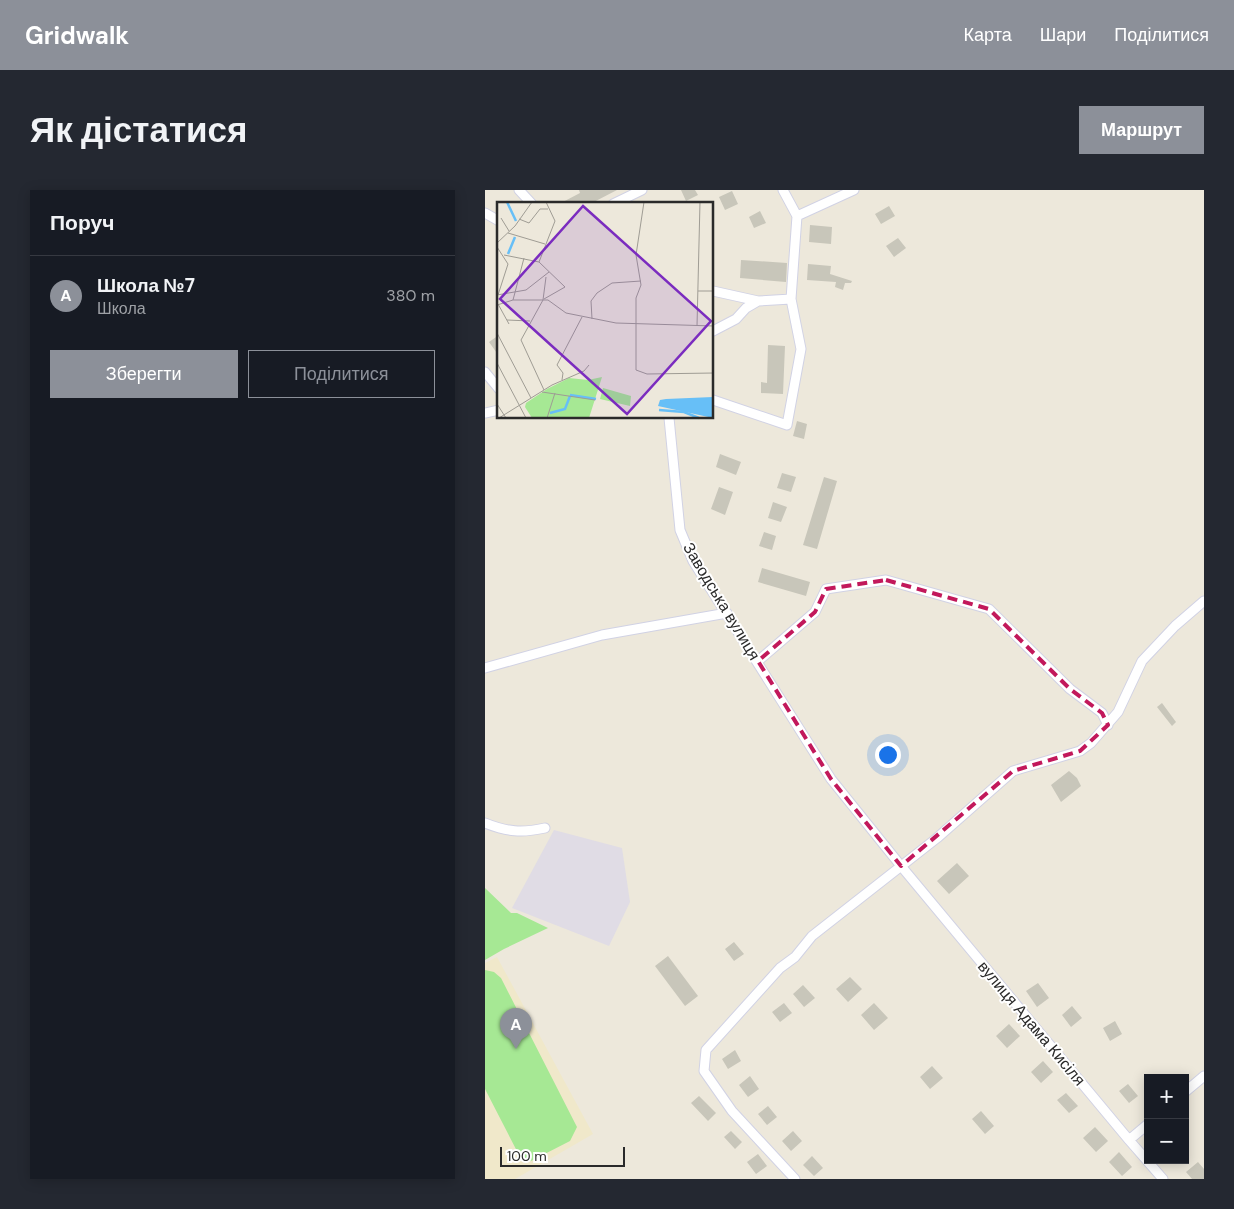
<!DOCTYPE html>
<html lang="uk">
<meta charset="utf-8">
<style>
:root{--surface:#171b24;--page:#242831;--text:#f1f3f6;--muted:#9ea1a6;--line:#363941;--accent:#8c9099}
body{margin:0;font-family:"DM Sans",sans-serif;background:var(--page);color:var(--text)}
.controls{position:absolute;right:15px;bottom:15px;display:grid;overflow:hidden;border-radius:0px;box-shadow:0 2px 12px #0003}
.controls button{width:45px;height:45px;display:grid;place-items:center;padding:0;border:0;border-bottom:1px solid var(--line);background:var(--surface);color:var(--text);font:25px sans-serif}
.scale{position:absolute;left:15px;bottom:12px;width:125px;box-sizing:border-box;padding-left:5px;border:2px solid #2a2a2a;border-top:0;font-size:14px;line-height:18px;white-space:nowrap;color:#2a2a2a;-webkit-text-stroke:4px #fff;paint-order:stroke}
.you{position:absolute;left:402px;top:564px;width:18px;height:18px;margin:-12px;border:4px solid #fff;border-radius:50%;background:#1a73e8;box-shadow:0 0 0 8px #1a73e833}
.badge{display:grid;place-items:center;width:32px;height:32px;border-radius:50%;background:var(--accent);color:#fff;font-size:16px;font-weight:700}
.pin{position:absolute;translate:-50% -41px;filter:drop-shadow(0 1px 2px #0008)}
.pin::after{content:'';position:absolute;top:26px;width:18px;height:15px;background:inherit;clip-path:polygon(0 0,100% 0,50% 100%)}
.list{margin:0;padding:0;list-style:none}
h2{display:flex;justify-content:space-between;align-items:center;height:65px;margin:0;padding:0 20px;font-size:21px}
h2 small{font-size:16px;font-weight:400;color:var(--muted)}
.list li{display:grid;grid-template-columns:32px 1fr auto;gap:15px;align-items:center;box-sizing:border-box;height:80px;padding:0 20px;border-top:1px solid var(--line)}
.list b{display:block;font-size:19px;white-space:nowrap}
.list p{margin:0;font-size:16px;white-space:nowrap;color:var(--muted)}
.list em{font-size:16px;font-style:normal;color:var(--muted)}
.actions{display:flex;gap:10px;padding:15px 20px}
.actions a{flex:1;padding:11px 0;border:1px solid var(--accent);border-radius:0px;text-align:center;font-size:18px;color:var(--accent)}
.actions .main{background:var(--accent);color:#fff}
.map{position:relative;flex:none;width:719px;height:989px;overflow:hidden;border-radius:0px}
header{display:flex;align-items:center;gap:30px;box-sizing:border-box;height:70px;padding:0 25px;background:var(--accent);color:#fff}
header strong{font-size:24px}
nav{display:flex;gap:28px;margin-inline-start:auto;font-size:18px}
.intro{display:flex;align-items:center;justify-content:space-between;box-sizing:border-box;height:120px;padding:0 30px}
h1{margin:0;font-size:35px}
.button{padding:12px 22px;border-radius:0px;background:var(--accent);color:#fff;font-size:18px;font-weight:700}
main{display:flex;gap:30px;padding:0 30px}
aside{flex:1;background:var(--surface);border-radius:0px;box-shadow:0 2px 12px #0003}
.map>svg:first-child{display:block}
.industrial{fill:#e0dce5}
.education{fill:#f0e8ca}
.green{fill:#a6e894}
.building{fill:#c8c6ba}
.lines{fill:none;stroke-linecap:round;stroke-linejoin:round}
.minor-casing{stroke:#d1d2e4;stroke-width:11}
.minor{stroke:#fff;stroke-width:9}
.marked{fill:none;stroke:#c2185b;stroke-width:4;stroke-dasharray:10 6;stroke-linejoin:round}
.labels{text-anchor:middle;stroke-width:4;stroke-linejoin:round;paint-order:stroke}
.street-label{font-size:16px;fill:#2a2a2a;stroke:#fff}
.inset-river{fill:none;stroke:#67bff7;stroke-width:2.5}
.inset-road{fill:none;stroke:#9f9c94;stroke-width:1}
.view{fill:#7b2cbf;fill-opacity:0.15;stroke:#7b2cbf;stroke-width:2.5}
.inset-edge{fill:none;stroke:#2a2a2a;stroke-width:2.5}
</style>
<header>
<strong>Gridwalk</strong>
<nav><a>Карта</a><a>Шари</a><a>Поділитися</a></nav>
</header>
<div class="intro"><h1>Як дістатися</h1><a class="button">Маршрут</a></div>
<main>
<aside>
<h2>Поруч<small></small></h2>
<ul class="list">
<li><span class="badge">A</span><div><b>Школа №7</b><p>Школа</p></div><em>380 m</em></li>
</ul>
<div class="actions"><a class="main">Зберегти</a><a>Поділитися</a></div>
</aside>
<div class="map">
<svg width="719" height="989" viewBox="0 0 719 989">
<rect width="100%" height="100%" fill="#ede8db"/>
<path class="industrial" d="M69,640L137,658L145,712L124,756L27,718Z"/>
<path class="education" d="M12,767L108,944L30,989H0V773Z"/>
<path class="green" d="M0,698L26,723H32L63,738L19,759L0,770Z
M0,780L9,782L16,788L92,937L85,951L46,971L41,970L34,965L0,899Z"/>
<path class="building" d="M94,0H132L105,14H74L95,3Z
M196,0H210L213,5L201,11Z
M247,1L253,14L240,20L234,7Z
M404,16L410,26L396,34L390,24Z
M275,21L281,33L269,38L264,27Z
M325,35L347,37L346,54L324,52Z
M413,48L421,58L409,67L401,56Z
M256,70L302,73L301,92L255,88Z
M323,74L346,76L345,84L367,91L366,93H360L358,100L350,97L351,92L322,90Z
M14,145V166L4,152Z
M283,155L300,156L298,204L276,203V192L282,193Z
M312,231L322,234L319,249L308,246Z
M235,264L256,272L251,285L231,277Z
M297,283L311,287L306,302L292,298Z
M339,287L352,291L332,359L318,355Z
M234,297L248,302L240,325L226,319Z
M288,312L302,317L296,332L283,328Z
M279,342L291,346L287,360L274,356Z
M277,378L325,392L321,406L273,392Z
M677,513L691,532L687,536L672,517Z
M584,581L592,588L596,596L576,612L566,595Z
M472,673L484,686L464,704L452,691Z
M249,752L259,764L249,771L240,759Z
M183,766L213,806L200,816L170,776Z
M365,787L377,799L363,812L351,799Z
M553,793L564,808L552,817L541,801Z
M318,795L330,808L319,817L308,804Z
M299,813L307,823L295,832L287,822Z
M389,813L403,828L389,840L376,825Z
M587,816L597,828L586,837L577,825Z
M630,831L637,844L625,851L618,838Z
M524,834L535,846L522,858L511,846Z
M250,860L256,871L243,879L237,869Z
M558,871L568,882L556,893L546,882Z
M447,876L458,888L445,899L435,887Z
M265,886L274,899L263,907L254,895Z
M643,894L653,906L644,913L634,901Z
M581,903L593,916L584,923L572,910Z
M214,906L231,923L223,931L206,913Z
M283,916L292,927L282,935L273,924Z
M496,921L509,936L500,944L487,929Z
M610,937L623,951L611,962L598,948Z
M246,941L257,952L250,959L239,947Z
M308,941L317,951L306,961L297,951Z
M634,962L647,977L637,986L624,972Z
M273,964L282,976L271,984L262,972Z
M327,966L338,978L329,986L318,975Z
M713,972L719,979V989H707L701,982Z"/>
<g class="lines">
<defs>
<path id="minor" d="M34,0L47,14
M298,0L312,26
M128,14L157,0
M0,23L14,31
M312,26L369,0
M228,101L273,111L306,109
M228,141L251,129L261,118L273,111
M0,182L14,199
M228,210L302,235L316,159L306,109L312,26
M0,223L14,220
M184,228L195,340L208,371L346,589L416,676L644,950L678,989
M273,471L330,422L341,399L401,390L504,419L585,499L617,523L623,535
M0,478L117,445L242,423
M0,633C22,642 37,643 60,638
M700,902L719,886
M644,950L663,934
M310,989L247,921L219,881L221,860L295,778L310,767L327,746L452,648L528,581L595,561L606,553L633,522L657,471L690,436L719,411"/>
</defs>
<use href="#minor" class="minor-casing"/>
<use href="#minor" class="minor"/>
</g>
<path class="marked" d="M401,390L504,419L585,499L617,523L623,535L595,561L528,581L416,676L346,589L273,471L330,422L341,399Z"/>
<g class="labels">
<g class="street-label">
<text transform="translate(237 411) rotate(59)" y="6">Заводська вулиця</text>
<text transform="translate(547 833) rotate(50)" y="6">вулиця Адама Кисіля</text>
</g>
</g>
<g transform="translate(12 12)">
<rect width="216" height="216" fill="#ede8db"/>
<path d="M105,175L92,216H35L28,205L29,201L50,187L72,176L91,178ZM106,186L134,194L133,204L103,197Z" fill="#a6e894"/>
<path d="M216,195V216L161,204L163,198L169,197Z" fill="#67bff7"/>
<path class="inset-river" d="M10,0L19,19M11,52L18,35M73,193L99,197M162,208L187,210L202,216M53,211L68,207L73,194"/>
<path class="inset-road" d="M147,0L139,53L144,83L139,96V168L150,172L217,171M4,16L12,29M22,17L32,21L43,7H51M11,31L48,42M0,41L18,24L35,0M0,45L11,62L1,93M7,53L42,60M42,60L58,19L49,0M42,60L68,85L47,97M201,89H217M0,93L29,88L52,70M16,98L27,56M1,102L12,122M0,103L16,98H51L69,111L119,121L217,124M95,117L94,99L100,91L115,81L144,79M10,118L33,119M200,124L203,0M0,131L34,196M0,161L29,216M65,178L66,171L60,163L85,115M47,188L24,138L46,98L49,75M45,190L98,198M0,202L9,216M2,216L55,183L87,169L92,163M50,216L58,191"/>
<path class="view" d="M86,4L214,119L130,212L3,97Z"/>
<rect width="216" height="216" class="inset-edge"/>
</g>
</svg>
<div class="controls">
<button>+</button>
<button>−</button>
</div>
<div class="scale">100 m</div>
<div class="you"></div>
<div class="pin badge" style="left:31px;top:859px">A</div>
</div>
</main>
